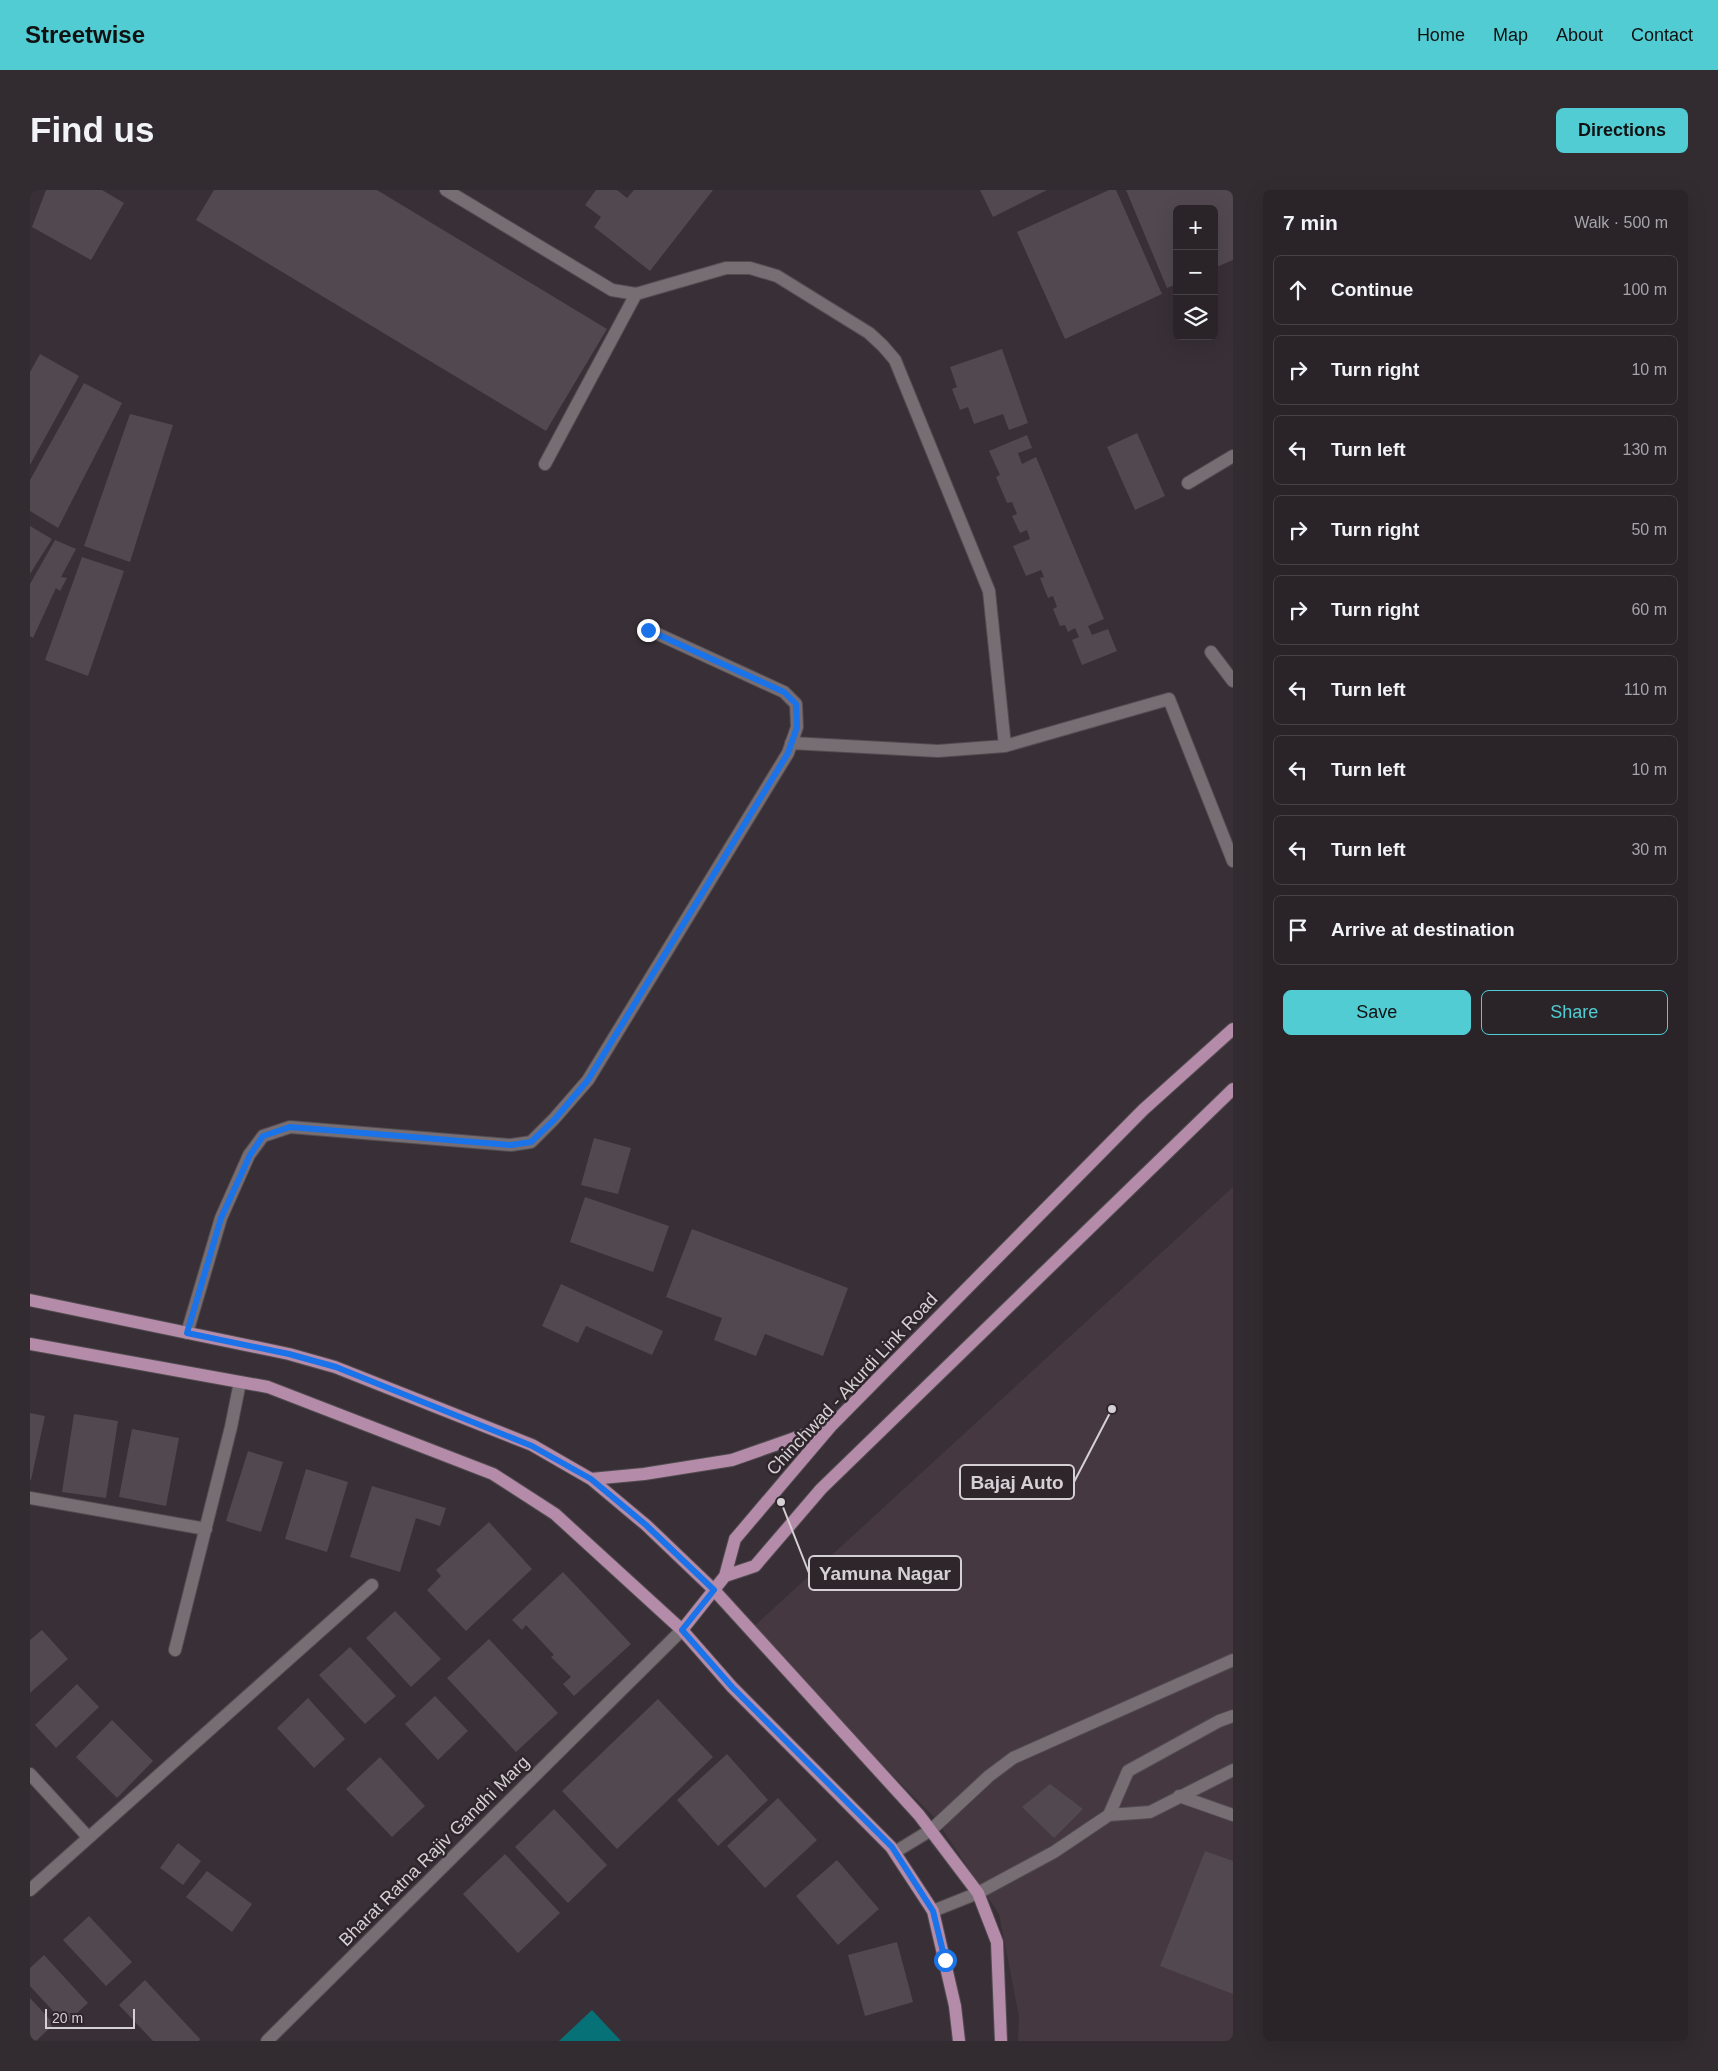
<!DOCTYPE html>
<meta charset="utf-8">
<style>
:root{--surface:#2a2428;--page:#322c30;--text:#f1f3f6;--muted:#a5a4a8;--line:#464145;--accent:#51ccd3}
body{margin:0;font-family:Helvetica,sans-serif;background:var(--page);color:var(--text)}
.controls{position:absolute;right:15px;top:15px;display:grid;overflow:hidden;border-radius:8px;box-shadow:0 5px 20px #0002}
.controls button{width:45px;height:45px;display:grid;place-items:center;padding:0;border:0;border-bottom:1px solid var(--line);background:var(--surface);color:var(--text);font:25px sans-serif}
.scale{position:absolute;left:15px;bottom:12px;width:90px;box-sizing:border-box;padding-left:5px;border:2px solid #d5d0d4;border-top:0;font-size:14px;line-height:18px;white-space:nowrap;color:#d5d0d4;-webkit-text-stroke:4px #2e262b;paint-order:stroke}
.stop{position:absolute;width:15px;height:15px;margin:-11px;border:4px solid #1a73e8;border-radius:50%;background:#fff}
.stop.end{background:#1a73e8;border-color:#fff;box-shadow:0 1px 5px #0008}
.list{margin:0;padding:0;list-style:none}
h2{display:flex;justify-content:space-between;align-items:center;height:65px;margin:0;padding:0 20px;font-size:21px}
h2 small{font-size:16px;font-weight:400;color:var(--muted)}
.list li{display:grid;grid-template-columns:32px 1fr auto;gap:15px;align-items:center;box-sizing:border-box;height:70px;margin:0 10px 10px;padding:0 10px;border:1px solid var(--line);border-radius:8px}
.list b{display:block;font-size:19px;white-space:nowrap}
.list em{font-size:16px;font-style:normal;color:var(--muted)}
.actions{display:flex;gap:10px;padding:15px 20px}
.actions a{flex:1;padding:11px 0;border:1px solid var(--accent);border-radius:8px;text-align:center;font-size:18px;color:var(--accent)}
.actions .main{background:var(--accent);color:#111}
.icon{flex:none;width:28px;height:28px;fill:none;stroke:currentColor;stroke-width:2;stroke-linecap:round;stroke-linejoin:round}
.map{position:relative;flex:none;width:1203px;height:1851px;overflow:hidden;border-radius:8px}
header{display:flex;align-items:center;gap:30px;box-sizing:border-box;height:70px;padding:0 25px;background:var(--accent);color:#111}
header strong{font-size:24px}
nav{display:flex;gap:28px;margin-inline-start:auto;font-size:18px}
.intro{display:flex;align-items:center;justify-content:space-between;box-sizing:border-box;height:120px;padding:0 30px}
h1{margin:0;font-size:35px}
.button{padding:12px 22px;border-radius:8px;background:var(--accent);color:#111;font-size:18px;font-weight:700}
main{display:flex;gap:30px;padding:0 30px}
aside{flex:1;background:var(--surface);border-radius:8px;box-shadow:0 5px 20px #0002}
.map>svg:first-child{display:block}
.built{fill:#453841}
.water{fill:#067277}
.building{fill:#51494f}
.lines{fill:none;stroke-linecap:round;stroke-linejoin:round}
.minor-casing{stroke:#524c50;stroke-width:14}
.major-casing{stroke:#524c50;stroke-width:14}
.minor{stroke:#776e74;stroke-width:12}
.major{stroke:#b58baa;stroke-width:12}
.route{stroke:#1a73e8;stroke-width:6}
.labels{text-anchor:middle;stroke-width:5;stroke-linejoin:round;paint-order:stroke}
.street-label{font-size:18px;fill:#d5d0d4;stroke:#2e262b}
.leader{fill:none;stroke:#d5d0d4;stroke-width:2}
.callout-dot{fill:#d5d0d4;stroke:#2e262b;stroke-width:2}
.callout{fill:#2e262b;stroke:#d5d0d4;stroke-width:2}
.callout-label{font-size:19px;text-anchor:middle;font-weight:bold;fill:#d5d0d4}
</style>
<header>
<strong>Streetwise</strong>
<nav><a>Home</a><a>Map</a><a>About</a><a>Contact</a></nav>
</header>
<div class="intro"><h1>Find us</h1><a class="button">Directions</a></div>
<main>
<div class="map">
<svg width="1203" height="1851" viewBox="0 0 1203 1851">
<rect width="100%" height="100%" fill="#383036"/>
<path class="built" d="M1203,997V1851H988L989,1826L969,1724L905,1628L719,1441Z"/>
<path class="water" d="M562,1820L591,1851H529Z"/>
<path class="building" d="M16,0H72L94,13L61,70L2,37Z
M184,0H347L577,139L516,241L166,30Z
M566,0H587L597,8L604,0H683L620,81L564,37L571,27L555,15Z
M950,0H1017L963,27Z
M1079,0H1086L1132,104L1035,149L987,42Z
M1096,0H1203V70L1184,78V19H1147V94L1137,98Z
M972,159L998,233L979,240L973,224L944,234L938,217L930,220L922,199L927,197L920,177Z
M10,164L49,186L0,275V182Z
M54,193L92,213L28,338L0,321V290Z
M100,224L143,235L100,372L54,356Z
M1107,243L1135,306L1105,320L1077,257Z
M997,245L1002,258L988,263L992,274L1006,267L1074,429L1058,436L1062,445L1078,439L1087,461L1052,475L1042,450L1049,447L1045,438L1038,442L1035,435L1030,436L1023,419L1027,417L1023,406L1018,408L1010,388L1014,387L1011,380L996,386L983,356L1000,349L997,340L990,343L982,326L987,324L982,312L977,313L966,287L970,285L959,261Z
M0,336L22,349L0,384Z
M25,350L46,359L31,387L37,388L30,401L26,398L3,448L0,446V394Z
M52,367L94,381L58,486L15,470Z
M564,948L601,958L588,1004L551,995Z
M555,1007L639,1036L623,1082L540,1052Z
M662,1039L818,1098L793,1166L735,1144L726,1166L684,1150L692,1128L636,1107Z
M531,1094L633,1141L622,1165L556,1136L548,1153L512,1136Z
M0,1223L15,1226L1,1290H0Z
M44,1224L88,1231L76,1308L32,1302Z
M102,1239L149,1248L136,1316L89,1307Z
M218,1261L253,1272L231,1342L196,1331Z
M276,1279L318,1292L297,1362L255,1349Z
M342,1296L416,1318L410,1336L386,1328L370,1382L320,1367Z
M459,1332L502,1379L436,1441L397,1400L411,1386L406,1380Z
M533,1382L601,1454L544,1506L533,1494L541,1487L521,1467L524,1465L496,1435L492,1440L482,1430Z
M365,1421L411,1469L381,1497L336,1448Z
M12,1440L38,1469L0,1503V1450Z
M459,1449L528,1523L486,1562L417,1488Z
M320,1457L366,1506L335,1534L289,1485Z
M47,1494L69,1517L26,1558L5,1535Z
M405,1506L438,1541L408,1570L375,1534Z
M278,1508L315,1549L284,1578L247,1538Z
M628,1509L683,1567L587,1659L532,1601Z
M82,1530L123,1571L87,1608L46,1567Z
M697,1564L738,1610L688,1656L647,1610Z
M350,1567L395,1616L362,1647L316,1599Z
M1020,1594L1053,1619L1024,1648L992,1617Z
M748,1608L787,1650L735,1698L697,1656Z
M524,1619L577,1675L538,1713L485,1657Z
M148,1653L171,1671L153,1695L130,1678Z
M1175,1661L1203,1671V1804L1130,1776Z
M475,1664L530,1723L488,1763L433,1704Z
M807,1670L849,1719L808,1755L766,1706Z
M177,1681L222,1714L202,1742L156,1707Z
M59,1726L102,1772L76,1796L33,1750Z
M867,1752L883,1812L835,1826L818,1765Z
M14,1765L58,1813L35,1834L0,1796V1778Z
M115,1790L170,1849L169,1851H123L89,1815Z
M0,1808L24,1834L6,1851H0Z"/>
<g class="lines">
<defs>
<path id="minor" d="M416,0L582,100L606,104L696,78H720L747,86L839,143L853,156L865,170L959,401L975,556L1139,509L1203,671
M515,274L606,104
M1158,293L1203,266
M1181,462L1203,491
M761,553L908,561L975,556
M157,1143L191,1028L219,965L233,946L260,937L481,955L501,952L524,929L558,890L758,563L767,537L766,514L754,502L619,440
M0,1308L176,1339
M145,1460L201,1237L210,1192
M0,1584L58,1647
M1149,1606L1203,1625
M1079,1625L1098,1581L1189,1531L1203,1526
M865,1662L901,1640L959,1586L983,1568L1203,1470
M0,1700L342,1395
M903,1721L948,1703L1024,1662L1079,1625L1120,1622L1203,1580
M237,1851L652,1440"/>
<path id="major" d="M0,1110L259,1164L305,1177L502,1255L561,1289L616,1335L684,1400L889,1625L948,1703L967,1752L971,1851
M0,1154L238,1197L463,1284L525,1324L652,1440L702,1497L861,1657L903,1721L925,1816L929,1851
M561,1289L614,1284L702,1270L799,1236
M695,1386L725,1376L791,1299L1203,899
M652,1440L695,1386L705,1349L801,1236L1113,920L1203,839"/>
</defs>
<use href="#minor" class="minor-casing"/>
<use href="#major" class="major-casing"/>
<use href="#minor" class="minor"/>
<use href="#major" class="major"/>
</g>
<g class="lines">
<path class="route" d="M618,440L754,502L766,514L767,537L758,563L558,890L524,930L501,952L481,955L260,937L233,946L220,965L191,1028L157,1143L259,1164L306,1177L502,1256L561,1289L616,1335L684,1400L652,1440L702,1497L862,1657L903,1721L915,1770"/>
</g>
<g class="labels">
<g class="street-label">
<text transform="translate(822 1194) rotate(-47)" y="6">Chinchwad - Akurdi Link Road</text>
<text transform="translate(404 1661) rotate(-45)" y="6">Bharat Ratna Rajiv Gandhi Marg</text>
</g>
</g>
<path class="leader" d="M1082 1219L1044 1292M751 1312L779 1383"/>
<g class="callout-dot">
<circle cx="1082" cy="1219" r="5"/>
<circle cx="751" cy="1312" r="5"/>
</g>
<g class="callout">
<rect x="930" y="1275" width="114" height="34" rx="5"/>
<rect x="779" y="1366" width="152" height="34" rx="5"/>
</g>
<g class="callout-label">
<text x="987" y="1299">Bajaj Auto</text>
<text x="855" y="1390">Yamuna Nagar</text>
</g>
</svg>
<div class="controls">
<button>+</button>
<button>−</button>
<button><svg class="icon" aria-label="layers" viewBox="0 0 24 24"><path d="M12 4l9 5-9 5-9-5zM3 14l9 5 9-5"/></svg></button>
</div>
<div class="scale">20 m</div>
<div class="stop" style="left:915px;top:1770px"></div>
<div class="stop end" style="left:618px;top:440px"></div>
</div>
<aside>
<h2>7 min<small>Walk · 500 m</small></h2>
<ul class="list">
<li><svg class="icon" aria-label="ahead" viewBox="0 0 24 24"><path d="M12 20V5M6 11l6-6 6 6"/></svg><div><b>Continue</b></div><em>100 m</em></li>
<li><svg class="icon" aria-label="right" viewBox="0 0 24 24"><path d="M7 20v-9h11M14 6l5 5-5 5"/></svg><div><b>Turn right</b></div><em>10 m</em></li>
<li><svg class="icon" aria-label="left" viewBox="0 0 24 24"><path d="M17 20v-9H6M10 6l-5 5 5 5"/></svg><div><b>Turn left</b></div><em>130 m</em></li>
<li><svg class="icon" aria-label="right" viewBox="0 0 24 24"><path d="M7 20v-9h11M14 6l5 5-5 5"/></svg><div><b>Turn right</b></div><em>50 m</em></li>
<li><svg class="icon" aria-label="right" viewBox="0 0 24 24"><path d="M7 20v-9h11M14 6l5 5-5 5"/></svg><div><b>Turn right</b></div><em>60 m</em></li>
<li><svg class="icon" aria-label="left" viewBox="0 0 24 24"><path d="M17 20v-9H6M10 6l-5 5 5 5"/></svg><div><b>Turn left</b></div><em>110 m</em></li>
<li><svg class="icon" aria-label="left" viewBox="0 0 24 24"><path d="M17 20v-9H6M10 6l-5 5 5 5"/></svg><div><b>Turn left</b></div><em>10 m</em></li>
<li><svg class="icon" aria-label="left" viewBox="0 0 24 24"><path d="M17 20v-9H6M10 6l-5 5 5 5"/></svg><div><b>Turn left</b></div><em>30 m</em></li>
<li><svg class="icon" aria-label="arrive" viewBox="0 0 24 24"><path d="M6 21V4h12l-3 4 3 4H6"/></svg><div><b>Arrive at destination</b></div></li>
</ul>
<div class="actions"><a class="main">Save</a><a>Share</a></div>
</aside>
</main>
